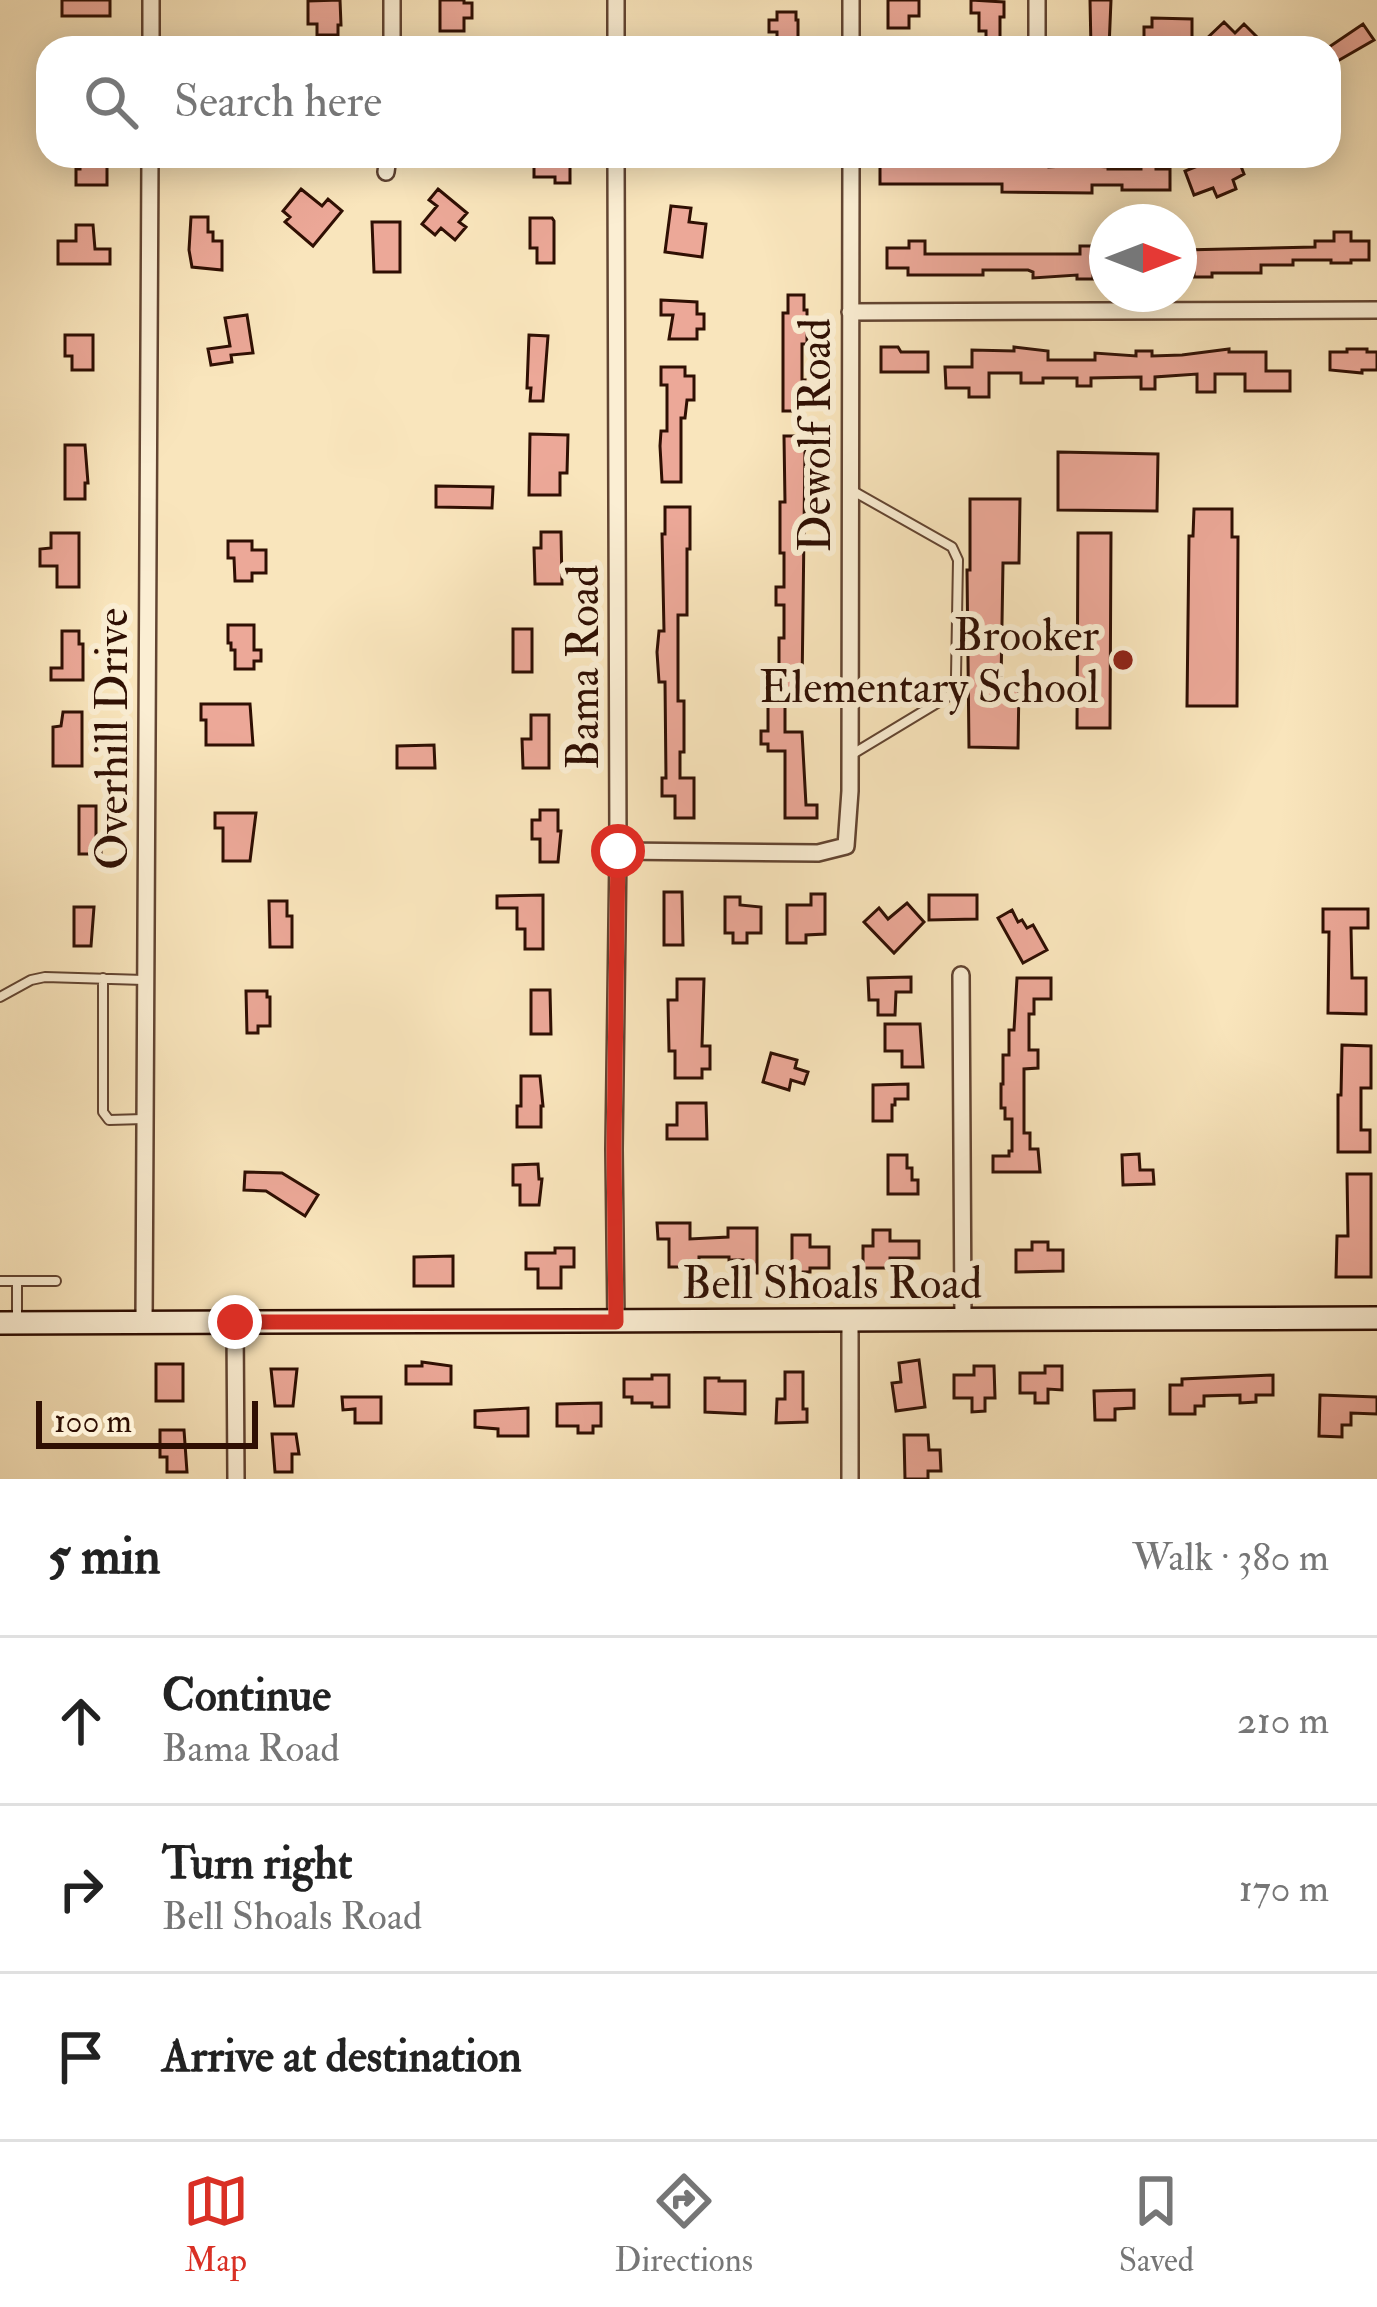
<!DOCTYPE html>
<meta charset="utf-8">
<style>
:root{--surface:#fff;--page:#f2f2f2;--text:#222;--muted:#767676;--line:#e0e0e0;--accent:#d93025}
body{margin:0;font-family:"IM FELL Double Pica",serif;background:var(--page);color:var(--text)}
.compass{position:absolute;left:1089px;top:204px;width:108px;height:108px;border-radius:50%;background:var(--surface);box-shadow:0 6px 30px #0003;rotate:90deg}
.scale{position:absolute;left:36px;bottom:30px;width:222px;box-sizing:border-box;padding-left:12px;border:6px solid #2f0f03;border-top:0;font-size:33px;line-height:42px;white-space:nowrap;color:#2f0f03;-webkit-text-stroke:9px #fbeed3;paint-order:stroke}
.stop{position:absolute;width:36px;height:36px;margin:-27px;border:9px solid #d93025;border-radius:50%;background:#fff}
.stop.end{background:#d93025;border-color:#fff;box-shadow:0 3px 12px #0008}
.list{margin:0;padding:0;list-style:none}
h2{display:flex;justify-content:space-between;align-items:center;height:156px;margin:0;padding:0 48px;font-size:51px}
h2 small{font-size:39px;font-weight:400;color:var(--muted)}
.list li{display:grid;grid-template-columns:78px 1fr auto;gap:36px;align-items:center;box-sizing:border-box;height:168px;padding:0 48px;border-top:3px solid var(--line)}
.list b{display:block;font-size:45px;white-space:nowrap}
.list p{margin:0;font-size:39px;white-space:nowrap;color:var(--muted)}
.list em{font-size:39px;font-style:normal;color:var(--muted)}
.icon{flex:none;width:66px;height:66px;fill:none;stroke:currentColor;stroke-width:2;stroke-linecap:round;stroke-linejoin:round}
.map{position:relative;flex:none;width:1377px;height:1479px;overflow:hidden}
.search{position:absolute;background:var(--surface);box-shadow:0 6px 30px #0003;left:36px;right:36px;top:36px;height:132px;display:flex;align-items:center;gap:30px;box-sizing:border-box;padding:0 42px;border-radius:36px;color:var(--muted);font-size:45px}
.sheet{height:660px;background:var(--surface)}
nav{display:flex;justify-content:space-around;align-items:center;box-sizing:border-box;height:168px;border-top:3px solid var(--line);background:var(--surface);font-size:33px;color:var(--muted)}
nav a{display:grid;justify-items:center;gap:6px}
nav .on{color:var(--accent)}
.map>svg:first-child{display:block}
.building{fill:#eca898;stroke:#2f0f03;stroke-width:3}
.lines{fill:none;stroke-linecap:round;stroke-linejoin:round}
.service-casing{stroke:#624431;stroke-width:12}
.minor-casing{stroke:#624431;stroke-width:20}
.secondary-casing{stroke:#2f0f03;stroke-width:26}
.service{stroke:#fbeed3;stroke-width:8}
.minor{stroke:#fbeed3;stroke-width:15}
.secondary{stroke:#fbeed3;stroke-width:21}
.route{stroke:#d93025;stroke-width:15}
.poi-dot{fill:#8f2418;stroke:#fbeed3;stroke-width:4.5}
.labels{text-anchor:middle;stroke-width:12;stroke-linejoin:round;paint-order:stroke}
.street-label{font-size:45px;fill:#2f0f03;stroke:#fbeed3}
.poi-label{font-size:45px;fill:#2f0f03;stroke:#fbeed3;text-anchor:end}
</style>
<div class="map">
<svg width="1377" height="1479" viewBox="0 0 1377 1479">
<rect width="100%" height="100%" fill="#f9e5bc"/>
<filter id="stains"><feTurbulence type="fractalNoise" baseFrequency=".00167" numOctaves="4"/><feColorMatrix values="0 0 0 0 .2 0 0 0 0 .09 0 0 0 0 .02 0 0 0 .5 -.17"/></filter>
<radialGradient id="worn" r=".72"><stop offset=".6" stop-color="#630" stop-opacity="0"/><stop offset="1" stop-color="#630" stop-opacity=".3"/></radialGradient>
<path class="building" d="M62,0H110V16H62Z
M340,0L341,25H338V35H317V24H308V1Z
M440,0H464V3H472V18H464V31H440Z
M888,0H919V16H909V28H888Z
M971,0L1004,2V17H1000V48H986V31H979V13H971Z
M1090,0H1111L1109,48H1091Z
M777,12H796V20H798V43H796V48H777V32H769V20H777Z
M1152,18L1192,19V39H1172L1168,40V48H1151V40H1144V27H1152Z
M1224,22L1235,33L1244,24L1256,36L1244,48H1209L1203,42Z
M1363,24L1374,40L1329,66V47Z
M88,156H107V185H76V169H80V160L89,159Z
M543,156H570V183H555V177H534V158Z
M1233,156H1237L1244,174L1233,180L1236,189L1217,197L1213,188L1194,195L1185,171L1210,161L1212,164Z
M944,158H959V166H1002V159H1019L1021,164H1049V167L1080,165L1108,167V169H1141V165H1156V169H1170V190H1122V185H1092V193L1002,192V184H880V163H898V159H913V163H944Z
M301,189L322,206L328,199L342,211L313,246L285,222L290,217L283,211Z
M438,189L467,213L459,222L466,227L455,240L441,228L435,235L422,224L437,206L429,200Z
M671,206L691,208L689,222L706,224L702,257L665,252Z
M191,217H208V232H213V241H222V270L192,267L189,250Z
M530,218H552L554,221V263H537V248H530Z
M372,222H400V272H374Z
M76,225H93L95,249H110V264H58V241H76Z
M1334,232H1351V241H1369V260H1351V263H1331V260H1293V265H1261V273H1212V277H1194V273H1183V250L1315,247V241H1334Z
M909,241H925V254H1080V246H1096V254H1107V275H1093V279H1077V275L1033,278V272L1028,270H983V275H908V268H887V248H909Z
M788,295H804V310H807V344H802V380H805L802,411H783V313H788Z
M661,300L697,302V314H704V329H697V339H669L673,315H661Z
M247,315L253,353L231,355L232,362L211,365L208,349L230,346L225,318Z
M65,335H93V370H72V356H65Z
M529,335L548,336L543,401H530L531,388H527Z
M881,347H898L901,352H928V372H881Z
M1014,347L1048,351V360H1095V353L1136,356V351H1152V356L1182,355L1229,349V352H1266V371H1290V391H1245V374H1215V392H1197V374L1155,377V389H1141V377L1091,378V386H1077V378H1043V383H1021V373H989V397H969V388H946L945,367H972V350L1014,351Z
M1347,349H1367V352H1377V370H1362V373L1330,370V352H1347Z
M661,367H685V376H694V400H687L685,418H681V482H662L660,446L661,431H667V385H661Z
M530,434L568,435L567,473H560V495H529Z
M784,436H804L805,451L802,689H779V638H784V605H776V587H784V553H780V502H785Z
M65,445H85L88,483H85V499H65Z
M1058,452L1158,454L1157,511L1058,510Z
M436,486L493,487L492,508L436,507Z
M970,499H1020L1019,563H1003L1001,684H1019L1018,748L969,747L967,570H970Z
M665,507H690V549H687V615H678V701H684V752H680V778H694V818H675V796H662V778H666L665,682H659L657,652L659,631H664L662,534H665Z
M1194,509H1232V537H1238L1237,706H1187L1189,536H1193Z
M541,532H561L562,584H535L534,548H541Z
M51,533H79V587H57V566H40V549L51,548Z
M1078,533H1111L1110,728H1077Z
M228,541H252V550H266V573H252V581H235L234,558H228Z
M228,625H254V650H261V661H254V669H235V650H231V643H228Z
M513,629H532V672H513Z
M62,631H79V644H83V680H51V668H62Z
M201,704H250L253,745H206V720H201Z
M768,704H785V732H802L806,805H817V818H785V751H768V744H761V731H768Z
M63,712H82V766H53V727L61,726Z
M531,715H549V768H523L522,739H531Z
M434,745L435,768H397V746Z
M79,806H96V836H101V854H79Z
M540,810H558V831H561L558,862H540V839H532V820H540Z
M215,813H256L250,861H223V828H215Z
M664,892H682L683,945H664Z
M811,894H825V934L806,935V943H787V905H811Z
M543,895V949H525V929H517V908H497V896Z
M929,895H977V919L929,920Z
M725,897H740V905L761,907V933H747V943H733V933H725Z
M269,901H287V916H292V947H270Z
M907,903L924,922L894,953L864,922L879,908L888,919Z
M74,907H94L91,946H74Z
M1323,909H1368V928H1351L1352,978H1366V1014L1328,1013L1329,932H1323Z
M1012,910L1018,922L1022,920L1027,928L1033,925L1047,950L1023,963L998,918Z
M911,977V992H896L895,1015H878V1000H869L868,978Z
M1017,978H1051V999H1034V1014H1029V1050H1038V1068L1024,1069V1133H1030V1149H1038L1040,1172H993V1156H1009V1151H1012V1119H1005V1108H1001V1084H1003V1055H1009V1030H1014Z
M677,979H704L702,1046H710V1069H702V1078H675V1051H669L668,1000H677Z
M531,990H550L551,1034H531Z
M246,991H267V997H270V1026H258V1033H247Z
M885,1024H920L923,1067H902V1051H885Z
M1342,1045L1371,1046V1088H1361V1130H1370V1152H1338V1095H1341Z
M771,1053L797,1060L795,1068L808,1072L804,1084L791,1080L789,1090L763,1082Z
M521,1076H540L543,1106H541V1127H517V1106H521Z
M908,1084V1099H895V1105H892V1121H873V1085Z
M677,1103H706L707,1139H667V1125H677Z
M1139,1154L1140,1170H1153L1154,1184L1123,1185L1122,1155Z
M888,1155H907V1168H912V1180H918V1194H888Z
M538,1164L539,1179H542L539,1205H520V1185H513V1165Z
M245,1172L282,1173L318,1195L305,1216L266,1191L244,1190Z
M1347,1174H1371V1277H1336L1337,1236H1348Z
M657,1223H690V1239L728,1237V1228H757V1273H743V1260H729V1257H699V1261H690V1267H669V1239H658Z
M873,1230H890V1241H919V1258H890V1268H863V1246H873Z
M792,1235H810V1247H829V1268H810V1272H792Z
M1032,1242H1048V1250H1063V1271L1016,1272V1250H1032Z
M555,1248H574V1267H561V1288H538V1269H526V1253H555Z
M453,1256V1286H414V1257Z
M919,1360L925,1407L896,1411L892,1383L901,1382L899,1363Z
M422,1362L451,1366V1384H406V1366H422Z
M156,1364H183V1401H156Z
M974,1366H994L995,1398H985V1411L972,1412V1398H954V1375H974Z
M1045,1366H1062V1390L1048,1389V1403H1035V1393H1020V1373H1045Z
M271,1369H297L293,1406H275Z
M785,1372H803V1409H807V1422L776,1423L777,1399H785Z
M652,1375H669V1407H652V1403H632V1397H624V1379H652Z
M1273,1375V1395H1256V1402L1240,1403V1395L1204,1396V1406H1195V1414H1170V1385H1182V1379Z
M705,1378H719V1381H745V1414L705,1412Z
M1134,1390V1408L1115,1409V1420H1095L1094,1391Z
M1320,1395L1377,1397V1414L1351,1413V1425H1342V1437L1319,1436Z
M342,1397H381V1423H355V1409L343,1410Z
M601,1403V1426H593V1433H578V1426H557V1404Z
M528,1408V1436H498V1429L475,1427V1411Z
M160,1430H184L187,1472H167V1457H160Z
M272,1434H296L299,1454H292V1472H275Z
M904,1435H928L929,1450H940L941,1471H928V1479H905Z"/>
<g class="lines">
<defs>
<path id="service" d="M851,755L952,694L956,676L958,560L952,547L853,491
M103,978V1112L109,1120L144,1119
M0,997L31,980L45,977L144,980
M0,1281H17
M17,1322V1281H56"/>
<path id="minor" d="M392,0V48
M616,0V48
M851,0V48
M1037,0V48
M151,48V0
M616,156L618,851L614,1149L616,1322
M386,172L388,156
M850,312L1377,310
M618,851L818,853L846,846L850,791L851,156
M961,975L963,1320
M850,1321V1479
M235,1322L236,1479
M144,1323L150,156"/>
<path id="secondary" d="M0,1323L1377,1318"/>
</defs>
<use href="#service" class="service-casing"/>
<use href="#minor" class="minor-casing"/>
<use href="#secondary" class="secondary-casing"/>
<use href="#service" class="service"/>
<use href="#minor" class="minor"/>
<use href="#secondary" class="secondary"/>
</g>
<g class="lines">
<path class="route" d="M235,1322H616L614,1149L618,851"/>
</g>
<circle class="poi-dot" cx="1123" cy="660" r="12"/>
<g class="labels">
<g class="street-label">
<text transform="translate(814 435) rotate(-90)" y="16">Dewolf Road</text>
<text transform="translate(582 667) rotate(-90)" y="16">Bama Road</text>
<text transform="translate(111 739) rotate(-90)" y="16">Overhill Drive</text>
<text x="832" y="1298">Bell Shoals Road</text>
</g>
<g class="poi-label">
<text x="1099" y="650">Brooker<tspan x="1099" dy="52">Elementary School</tspan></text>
</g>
</g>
<rect width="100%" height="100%" filter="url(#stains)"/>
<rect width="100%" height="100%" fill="url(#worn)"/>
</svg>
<svg class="compass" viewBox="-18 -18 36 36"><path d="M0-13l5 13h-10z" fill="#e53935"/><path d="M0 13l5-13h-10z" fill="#767676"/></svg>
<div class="scale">100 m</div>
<div class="stop" style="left:618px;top:851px"></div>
<div class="stop end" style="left:235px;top:1322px"></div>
<div class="search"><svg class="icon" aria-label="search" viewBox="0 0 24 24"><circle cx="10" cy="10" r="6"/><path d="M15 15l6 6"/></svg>Search here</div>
</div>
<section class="sheet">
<h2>5 min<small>Walk · 380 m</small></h2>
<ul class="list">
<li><svg class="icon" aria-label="ahead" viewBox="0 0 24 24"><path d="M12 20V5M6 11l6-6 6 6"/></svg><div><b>Continue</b><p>Bama Road</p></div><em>210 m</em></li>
<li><svg class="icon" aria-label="right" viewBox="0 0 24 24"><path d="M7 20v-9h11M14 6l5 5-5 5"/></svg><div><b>Turn right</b><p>Bell Shoals Road</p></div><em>170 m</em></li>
<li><svg class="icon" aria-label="arrive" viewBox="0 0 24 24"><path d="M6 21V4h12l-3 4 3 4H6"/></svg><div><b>Arrive at destination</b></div></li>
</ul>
</section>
<nav>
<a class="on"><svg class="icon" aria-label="map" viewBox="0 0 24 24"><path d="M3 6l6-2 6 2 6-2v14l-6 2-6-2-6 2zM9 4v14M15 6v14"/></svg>Map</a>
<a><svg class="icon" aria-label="directions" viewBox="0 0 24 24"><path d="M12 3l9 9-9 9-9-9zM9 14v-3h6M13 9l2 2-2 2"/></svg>Directions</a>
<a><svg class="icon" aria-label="saved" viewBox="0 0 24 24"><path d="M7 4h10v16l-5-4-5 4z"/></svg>Saved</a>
</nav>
